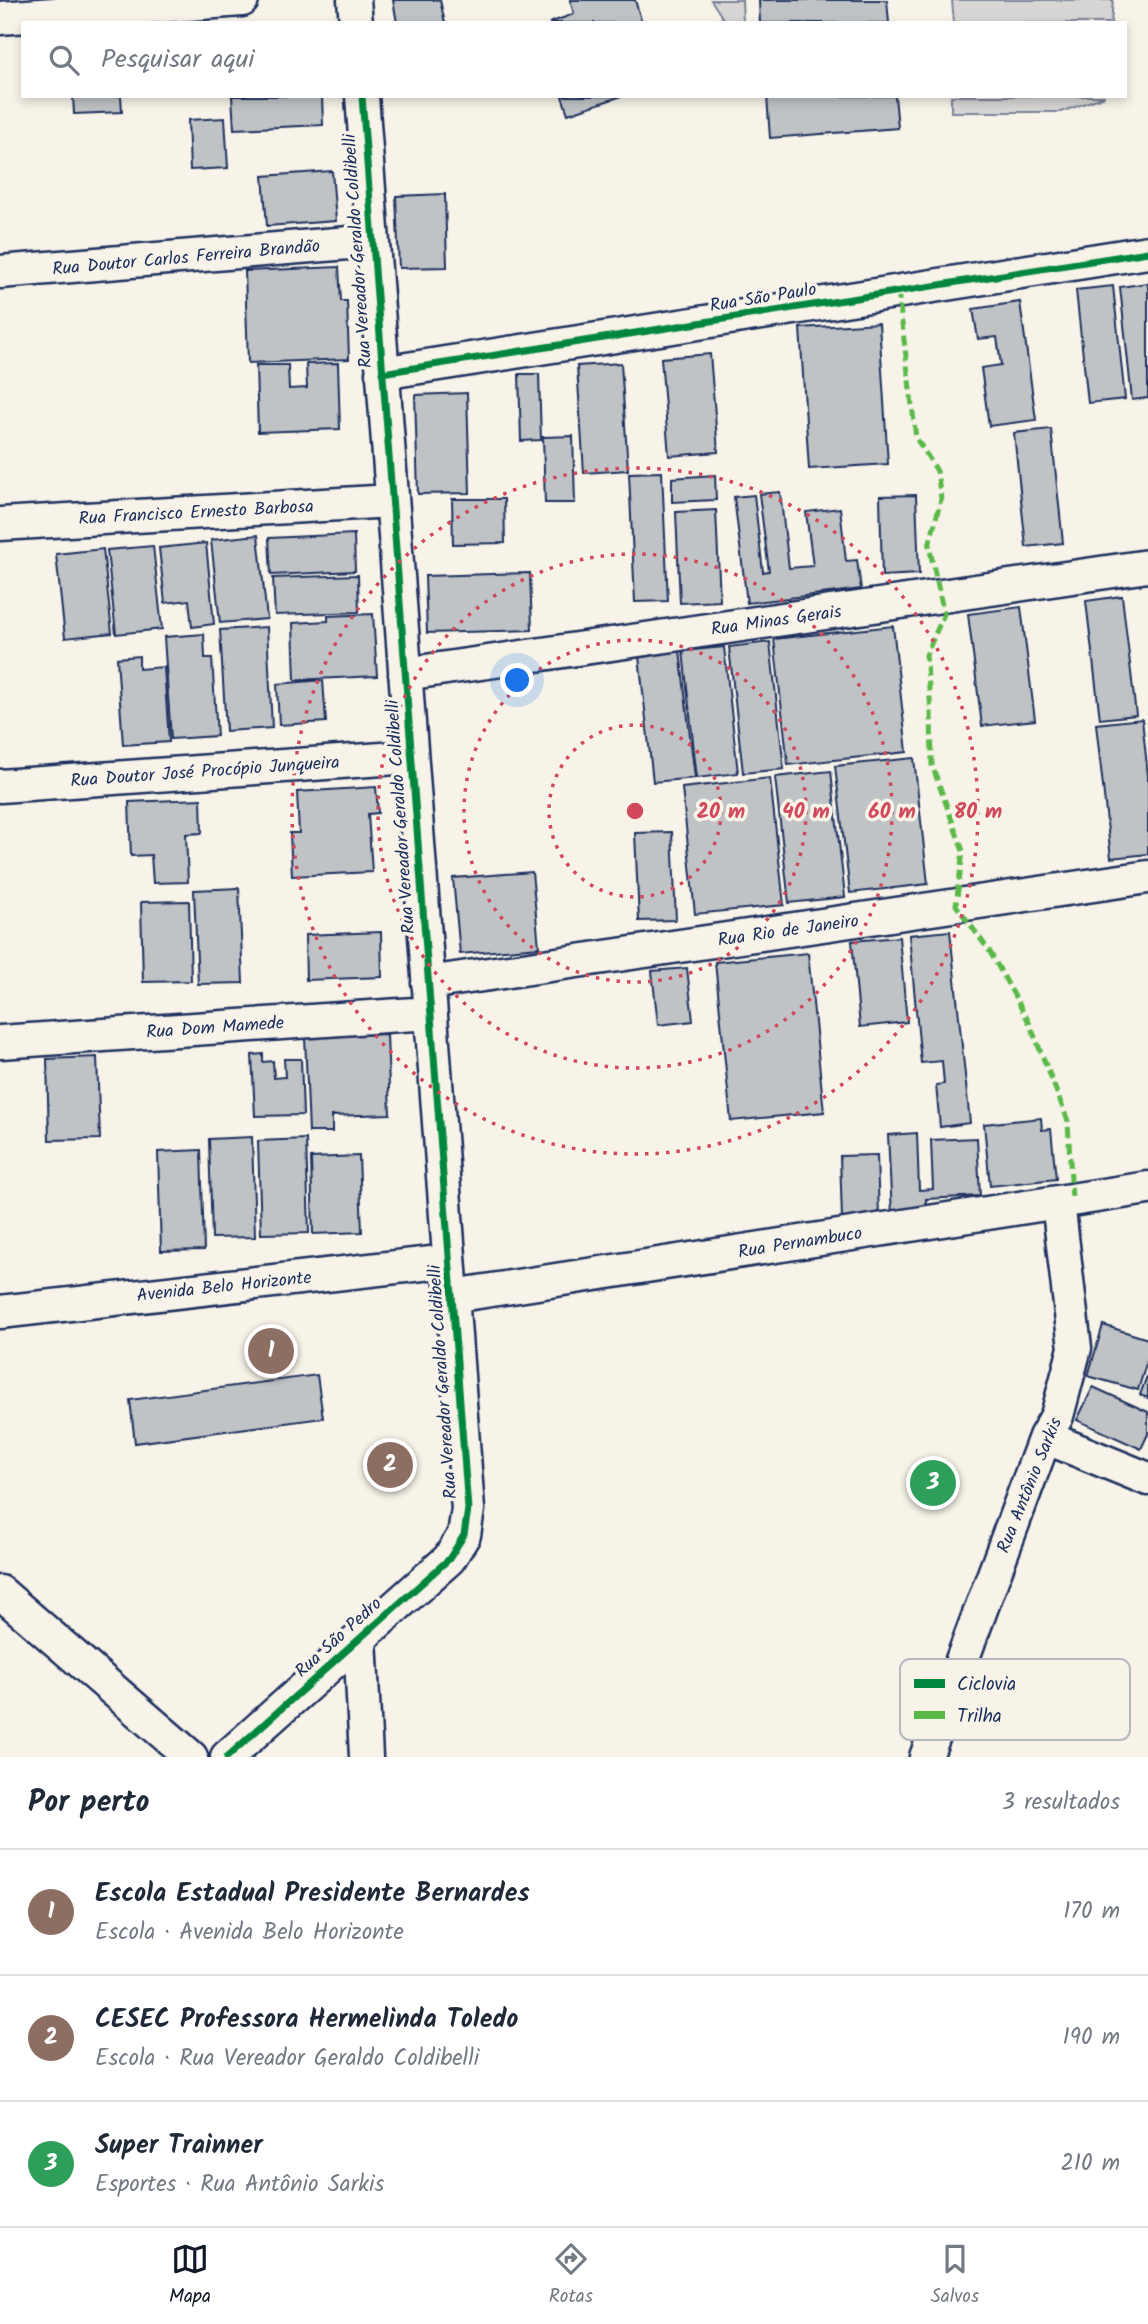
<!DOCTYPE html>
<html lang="pt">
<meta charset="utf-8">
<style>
:root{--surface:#fff;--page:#f2f2f3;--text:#1f2937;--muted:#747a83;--line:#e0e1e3;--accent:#111827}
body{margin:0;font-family:Kalam,sans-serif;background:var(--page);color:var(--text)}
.you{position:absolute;left:518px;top:681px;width:24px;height:24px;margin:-18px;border:5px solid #fff;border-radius:50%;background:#1a73e8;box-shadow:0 0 0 10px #1a73e833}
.badge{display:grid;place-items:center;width:46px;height:46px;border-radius:50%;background:var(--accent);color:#fff;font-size:23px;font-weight:700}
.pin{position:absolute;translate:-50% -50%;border:4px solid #fff;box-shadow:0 2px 7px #0006}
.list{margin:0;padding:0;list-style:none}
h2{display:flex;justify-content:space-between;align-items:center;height:91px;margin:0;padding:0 28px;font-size:30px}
h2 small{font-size:23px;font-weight:400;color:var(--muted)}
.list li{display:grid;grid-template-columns:46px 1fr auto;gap:21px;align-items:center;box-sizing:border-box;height:126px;padding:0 28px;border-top:2px solid var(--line)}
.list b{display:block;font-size:26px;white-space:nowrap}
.list p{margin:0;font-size:23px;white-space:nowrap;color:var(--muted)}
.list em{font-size:23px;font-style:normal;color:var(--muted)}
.icon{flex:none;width:38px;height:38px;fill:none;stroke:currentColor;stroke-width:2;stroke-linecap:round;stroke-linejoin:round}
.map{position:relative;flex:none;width:1148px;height:1757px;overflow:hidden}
.search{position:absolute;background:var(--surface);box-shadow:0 4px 10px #0003;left:21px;right:21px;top:21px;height:77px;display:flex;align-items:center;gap:18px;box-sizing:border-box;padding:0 24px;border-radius:0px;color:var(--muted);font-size:26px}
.sheet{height:469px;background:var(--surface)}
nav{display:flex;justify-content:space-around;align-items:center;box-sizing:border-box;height:98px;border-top:2px solid var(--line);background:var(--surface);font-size:19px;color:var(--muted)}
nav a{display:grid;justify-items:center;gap:4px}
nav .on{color:var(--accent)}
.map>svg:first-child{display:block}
.green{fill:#d7d6d4;stroke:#798299;stroke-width:2}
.building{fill:#c0c3c5;stroke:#1b2f5e;stroke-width:2}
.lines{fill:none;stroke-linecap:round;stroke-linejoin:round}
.street-casing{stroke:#1b2f5e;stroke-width:37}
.street{stroke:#f7f3e8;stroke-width:32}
.quiet{stroke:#58b947;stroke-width:5;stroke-dasharray:10 5;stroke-linecap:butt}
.cycleway-casing{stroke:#f7f3e8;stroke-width:11}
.cycleway{stroke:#00873e;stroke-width:7}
.ring{fill:none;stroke:#d1495b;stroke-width:3.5;stroke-dasharray:3.5 7}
.labels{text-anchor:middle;stroke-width:7;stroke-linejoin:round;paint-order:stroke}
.street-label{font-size:18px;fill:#1b2f5e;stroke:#f7f3e8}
.key{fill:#f7f3e8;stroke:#b5b8bf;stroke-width:2}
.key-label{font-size:19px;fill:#1b2f5e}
.centre{fill:#d1495b;stroke:#f7f3e8;stroke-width:3.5}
.ring-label{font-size:21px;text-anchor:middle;font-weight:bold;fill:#d1495b;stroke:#f7f3e8;stroke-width:7;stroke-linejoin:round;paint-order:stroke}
</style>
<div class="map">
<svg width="1148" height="1757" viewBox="0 0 1148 1757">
<rect width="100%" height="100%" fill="#f7f3e8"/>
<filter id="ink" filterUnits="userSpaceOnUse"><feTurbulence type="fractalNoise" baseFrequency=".0143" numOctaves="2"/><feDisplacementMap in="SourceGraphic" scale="14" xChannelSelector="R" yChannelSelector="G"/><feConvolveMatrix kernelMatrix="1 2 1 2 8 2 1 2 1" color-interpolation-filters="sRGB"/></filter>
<g filter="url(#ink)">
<path class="green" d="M711,0H742L743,23H726Z
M952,0H1113L1111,23H954Z
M951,96H1105L1061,112H951Z"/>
<path class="building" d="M393,0H440L445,23H397Z
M570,0H635L642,23H549L574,14Z
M759,0H887L889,23H760Z
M73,96H121L122,112L74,114Z
M232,96H322L323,125L234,129Z
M562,96H622L568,114Z
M767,96H895L898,128L770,138Z
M225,118L228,168L190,170L188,120Z
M332,171L336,221L267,226L263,176Z
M445,194L447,267L399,268L396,196Z
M339,267L341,301H347L349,359L248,363L245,271Z
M1148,283V398L1132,400L1120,287Z
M1113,286L1125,399L1088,403L1076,290Z
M1020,302L1036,420L989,426L981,368L1001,365L997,337L978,339L973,309Z
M879,323L888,464L809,469L800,328Z
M710,354L718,452L669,456L661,358Z
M338,363L340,429L258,432L256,365H288L289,389L307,388L306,364Z
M621,363L628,470L584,473L577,366Z
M519,374H539L541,440L521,441Z
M467,393L470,493L418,494L415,395Z
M1051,429L1063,543L1026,547L1014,433Z
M573,436L575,503H545L543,437Z
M662,472L668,601L635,602L629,473Z
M715,475L716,500L672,502V478Z
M780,492L789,568L813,566L806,512L840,508L846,561L857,560L861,589L747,603L734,497L754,495L763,572L769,571L759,494Z
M916,495L919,574L882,576L880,496Z
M452,499H504L505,543L453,544Z
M716,510L720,601L680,603L676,512Z
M354,534L355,571L271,575L269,538Z
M258,535L267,619L220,623L211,540Z
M206,543L214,624L192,627L189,600L165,603L159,548Z
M153,546L162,629L116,634L107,550Z
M103,549L112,633L65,638L56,554Z
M530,573L532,630L427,633L425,576Z
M358,575L359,612L275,615L273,578Z
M1122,596L1136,715L1100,719L1086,601Z
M1021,607L1035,720L982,726L968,614Z
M373,614L377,676L295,680L293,623L328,621V616Z
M893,626L907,752L788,765L774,639Z
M267,627L272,728L226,731L220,630Z
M204,634L205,658H212L217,736L171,739L164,637Z
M770,642L784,769L743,773L729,647Z
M724,647L738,773L697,778L683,651Z
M680,651L695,778L653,782L639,656Z
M139,656V669L164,667L169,742L123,745L117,658Z
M323,680L326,722L279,725L277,684Z
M1142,719L1148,776V854L1111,858L1096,724Z
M914,758L928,884L850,893L835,766Z
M831,771L845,897L789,903L775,777Z
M770,778L784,905L695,914L682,788Z
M376,787L378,813L368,814L372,872L292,876L290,833H299L297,792Z
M201,799L202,833L186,834L188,882L153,883L151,855L131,856L129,802Z
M672,832L676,920L639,921L635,833Z
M532,872L539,947L460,954L453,878Z
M239,888L243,983L198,984L194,890Z
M189,901L191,981L143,982L141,902Z
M950,931L970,1123L940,1127L936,1085L944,1084L942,1061L921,1063L909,935Z
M381,932L382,977L306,980L305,935Z
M899,937L907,1022L860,1027L852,941Z
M808,953L824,1112L731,1121L715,962Z
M687,968L693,1021L658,1025L652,971Z
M387,1034L390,1114L332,1116V1132H309L305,1037Z
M263,1054V1062L273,1061L274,1078L285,1077L284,1059H301L303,1115L255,1116L252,1055Z
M97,1057L100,1139L49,1140L47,1059Z
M1041,1118L1042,1130L1051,1129L1056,1179L990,1186L984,1124Z
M917,1133L919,1190L933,1189L931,1140L977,1138L980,1196L926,1199V1212L892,1214L888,1135Z
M252,1137L255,1237L212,1238L209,1139Z
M306,1139L309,1233L261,1234L258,1141Z
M201,1150L204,1250L161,1251L158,1152Z
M877,1155L879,1217L842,1219L840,1156Z
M359,1156L362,1232L313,1234L311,1158Z
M1103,1325L1148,1339V1357L1138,1390L1088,1376Z
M1148,1373V1398L1140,1395Z
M317,1375L323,1418L135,1443L130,1400Z
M1093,1387L1148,1412V1434L1141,1449L1077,1420Z"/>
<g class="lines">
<defs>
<path id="street" d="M354,0L356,23
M0,18L242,0
M0,272L373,241
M382,373L1148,252
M0,524L392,501
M405,674L1148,566
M0,786L411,757
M428,983L1148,877
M0,1042L430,1013
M453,1296L1148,1188
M0,1312L449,1261
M1045,1437L1148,1479
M0,1592L191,1757
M360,1638L366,1757
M227,1757L449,1559L464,1535L468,1509L362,96
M926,1757L1045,1437L1057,1416L1075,1348L1058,1202"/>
</defs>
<use href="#street" class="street-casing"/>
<use href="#street" class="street"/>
<path class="quiet" d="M898,291L916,438L937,471L941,499L929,546L944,614L926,655L931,711L932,765L963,851L956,905L990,952L1029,1022L1068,1121L1072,1200"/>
<defs>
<path id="cycleway" d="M382,373L1148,252
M227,1757L449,1559L464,1535L468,1509L362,96"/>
</defs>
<use href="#cycleway" class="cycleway-casing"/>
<use href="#cycleway" class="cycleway"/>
</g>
</g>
<g class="ring">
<circle cx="635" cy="811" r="86"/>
<circle cx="635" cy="811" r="171"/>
<circle cx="635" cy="811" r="257"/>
<circle cx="635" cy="811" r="343"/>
</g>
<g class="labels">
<g class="street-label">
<text transform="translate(357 251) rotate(-94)" y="6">Rua Vereador Geraldo Coldibelli</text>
<text transform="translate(186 257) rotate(-5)" y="6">Rua Doutor Carlos Ferreira Brandão</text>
<text transform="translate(763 297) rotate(-9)" y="6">Rua São Paulo</text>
<text transform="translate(196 512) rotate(-3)" y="6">Rua Francisco Ernesto Barbosa</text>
<text transform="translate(776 620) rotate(-8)" y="6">Rua Minas Gerais</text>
<text transform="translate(205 771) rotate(-4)" y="6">Rua Doutor José Procópio Junqueira</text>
<text transform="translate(400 817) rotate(-94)" y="6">Rua Vereador Geraldo Coldibelli</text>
<text transform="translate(788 930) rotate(-8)" y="6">Rua Rio de Janeiro</text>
<text transform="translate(215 1027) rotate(-4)" y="6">Rua Dom Mamede</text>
<text transform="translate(800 1242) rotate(-9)" y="6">Rua Pernambuco</text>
<text transform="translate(224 1286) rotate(-6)" y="6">Avenida Belo Horizonte</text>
<text transform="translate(442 1382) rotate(-94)" y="6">Rua Vereador Geraldo Coldibelli</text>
<text transform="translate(1029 1485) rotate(-68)" y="6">Rua Antônio Sarkis</text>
<text transform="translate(338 1637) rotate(-42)" y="6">Rua São Pedro</text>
</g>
</g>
<rect x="900" y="1659" width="230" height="81" rx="10" class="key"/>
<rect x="914" y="1679" width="31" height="9" fill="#00873e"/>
<rect x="914" y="1711" width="31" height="8" fill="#58b947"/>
<g class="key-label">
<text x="957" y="1690">Ciclovia</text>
<text x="957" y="1722">Trilha</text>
</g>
<circle cx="635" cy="811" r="10" class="centre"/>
<g class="ring-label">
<text x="721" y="818">20 m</text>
<text x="806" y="818">40 m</text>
<text x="892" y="818">60 m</text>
<text x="978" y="818">80 m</text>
</g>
</svg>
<div class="you"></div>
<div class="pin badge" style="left:271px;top:1351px;background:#8d6e63">1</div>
<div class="pin badge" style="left:390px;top:1465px;background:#8d6e63">2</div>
<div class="pin badge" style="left:933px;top:1483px;background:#2e9e5b">3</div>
<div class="search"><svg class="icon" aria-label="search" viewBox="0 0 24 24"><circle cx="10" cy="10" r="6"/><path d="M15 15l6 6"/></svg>Pesquisar aqui</div>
</div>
<section class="sheet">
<h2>Por perto<small>3 resultados</small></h2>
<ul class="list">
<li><span class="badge" style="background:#8d6e63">1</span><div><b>Escola Estadual Presidente Bernardes</b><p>Escola · Avenida Belo Horizonte</p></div><em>170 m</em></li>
<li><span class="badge" style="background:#8d6e63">2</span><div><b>CESEC Professora Hermelinda Toledo</b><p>Escola · Rua Vereador Geraldo Coldibelli</p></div><em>190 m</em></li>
<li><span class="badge" style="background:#2e9e5b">3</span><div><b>Super Trainner</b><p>Esportes · Rua Antônio Sarkis</p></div><em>210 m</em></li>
</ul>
</section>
<nav>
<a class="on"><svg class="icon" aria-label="map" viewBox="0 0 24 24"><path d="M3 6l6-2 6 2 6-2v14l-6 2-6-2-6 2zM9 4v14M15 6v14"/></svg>Mapa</a>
<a><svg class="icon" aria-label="directions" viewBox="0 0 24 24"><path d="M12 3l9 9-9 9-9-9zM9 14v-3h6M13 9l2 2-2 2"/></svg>Rotas</a>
<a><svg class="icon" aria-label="saved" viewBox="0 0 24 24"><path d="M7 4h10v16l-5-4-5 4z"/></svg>Salvos</a>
</nav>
